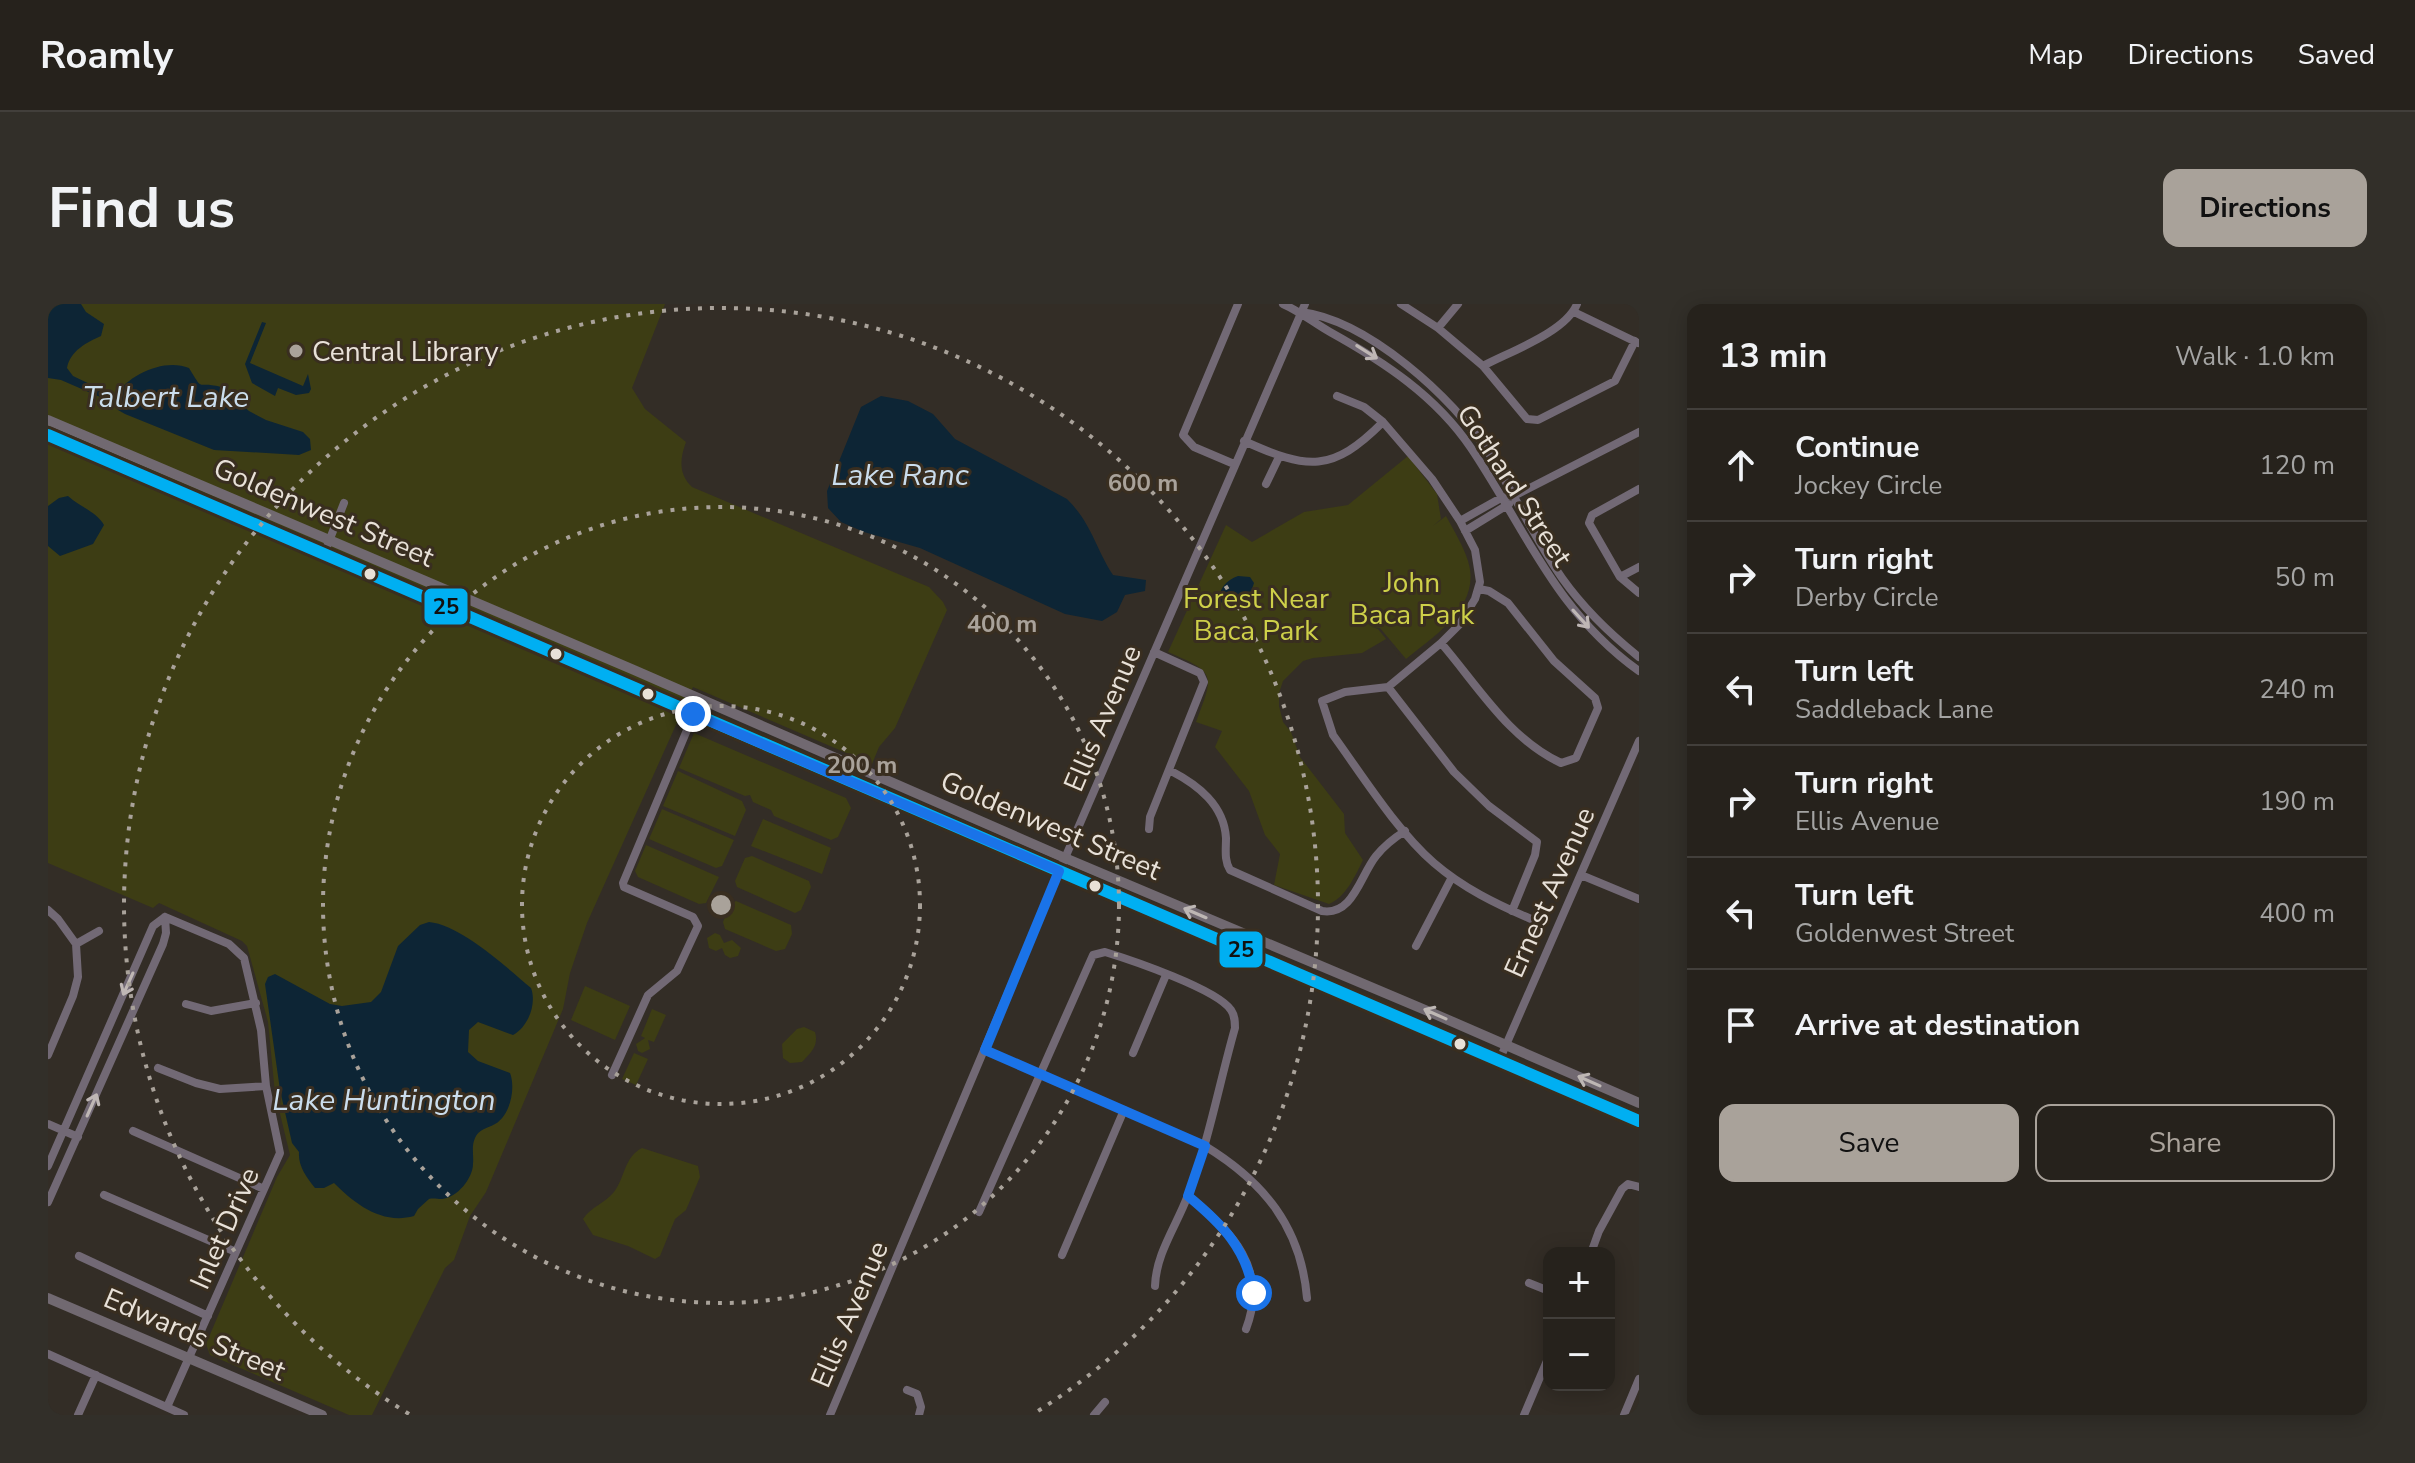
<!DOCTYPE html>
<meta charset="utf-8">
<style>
:root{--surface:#26221c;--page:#322f29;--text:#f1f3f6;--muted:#a4a4a3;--line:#423f3b;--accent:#a9a29a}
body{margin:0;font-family:"Nunito Sans",sans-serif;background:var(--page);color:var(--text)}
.controls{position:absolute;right:24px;bottom:24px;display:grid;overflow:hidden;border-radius:16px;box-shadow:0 4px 20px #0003}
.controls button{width:72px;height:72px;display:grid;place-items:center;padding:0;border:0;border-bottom:2px solid var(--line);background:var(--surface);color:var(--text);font:40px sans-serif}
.stop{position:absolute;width:24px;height:24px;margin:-18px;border:6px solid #1a73e8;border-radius:50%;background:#fff}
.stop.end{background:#1a73e8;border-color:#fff;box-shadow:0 2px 8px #0008}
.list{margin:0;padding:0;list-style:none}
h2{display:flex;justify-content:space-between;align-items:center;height:104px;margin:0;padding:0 32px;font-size:34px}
h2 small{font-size:26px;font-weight:400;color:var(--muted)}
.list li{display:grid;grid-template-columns:52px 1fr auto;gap:24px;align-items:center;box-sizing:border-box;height:112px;padding:0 32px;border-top:2px solid var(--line)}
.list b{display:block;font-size:30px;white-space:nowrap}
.list p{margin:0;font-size:26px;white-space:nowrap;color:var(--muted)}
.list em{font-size:26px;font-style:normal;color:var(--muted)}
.actions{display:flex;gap:16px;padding:24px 32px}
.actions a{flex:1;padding:18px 0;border:2px solid var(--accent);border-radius:16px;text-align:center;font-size:28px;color:var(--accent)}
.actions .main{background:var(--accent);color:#111}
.icon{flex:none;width:44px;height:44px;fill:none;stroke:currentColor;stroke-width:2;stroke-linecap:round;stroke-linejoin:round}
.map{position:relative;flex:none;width:1591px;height:1111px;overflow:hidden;border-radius:16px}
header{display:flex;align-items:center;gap:48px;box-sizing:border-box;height:112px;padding:0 40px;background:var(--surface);border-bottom:2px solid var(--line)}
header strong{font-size:38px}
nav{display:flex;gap:44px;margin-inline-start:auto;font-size:28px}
.intro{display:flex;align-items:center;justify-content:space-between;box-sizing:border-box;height:192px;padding:0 48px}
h1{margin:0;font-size:56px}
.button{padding:20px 36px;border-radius:16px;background:var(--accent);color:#111;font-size:28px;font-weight:700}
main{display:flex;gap:48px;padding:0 48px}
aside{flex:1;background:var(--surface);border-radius:16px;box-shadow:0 4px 20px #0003}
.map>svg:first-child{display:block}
.green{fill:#3d3d14}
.water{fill:#0d2535}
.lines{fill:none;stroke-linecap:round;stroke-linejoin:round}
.minor{stroke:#726975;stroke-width:8}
.major{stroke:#716971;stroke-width:10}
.bus-1-casing{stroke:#392e20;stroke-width:18}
.bus-1{stroke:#00aff2;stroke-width:12}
.oneway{stroke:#bfb7b5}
.oneway2{stroke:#beb7b4}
.route{stroke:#1a73e8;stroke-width:10}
.ring{fill:none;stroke:#a9a29a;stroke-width:4;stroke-dasharray:4 8}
.poi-dot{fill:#a9a29a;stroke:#392e20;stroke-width:3}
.bus-dot{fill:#e8e1d8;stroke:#392e20;stroke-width:3}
.labels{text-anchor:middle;stroke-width:6;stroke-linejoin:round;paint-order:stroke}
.poi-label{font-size:28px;fill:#e8e1d8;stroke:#392e20;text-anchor:start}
.street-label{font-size:28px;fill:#e8e1d8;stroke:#392e20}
.park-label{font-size:28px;fill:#ced049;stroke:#392e20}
.water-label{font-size:30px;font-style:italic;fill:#cadded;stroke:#392e20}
.centre{fill:#a9a29a;stroke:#392e20;stroke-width:4}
.ring-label{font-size:24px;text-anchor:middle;font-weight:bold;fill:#a9a29a;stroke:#392e20;stroke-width:6;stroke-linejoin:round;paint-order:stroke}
.line-badge{stroke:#392e20;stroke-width:3}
.pale-badge-label{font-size:22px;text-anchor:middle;font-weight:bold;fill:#111}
</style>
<header>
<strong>Roamly</strong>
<nav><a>Map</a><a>Directions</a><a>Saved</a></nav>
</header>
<div class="intro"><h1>Find us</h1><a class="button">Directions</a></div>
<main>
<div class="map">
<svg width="1591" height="1111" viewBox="0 0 1591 1111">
<rect width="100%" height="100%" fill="#332d26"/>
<path class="green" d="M0,0H617L584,84L597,105L638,138C632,154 630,170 644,183L881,283L895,298L899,306L847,424L831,443L824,460L645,383L539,619L522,669L515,705L438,888L422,912L406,956L397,964L324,1111H301L162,1051L158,1040L229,873L242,851L227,789L220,718L199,642L194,637L111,599L105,604L0,559Z
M1360,152L1389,190L1393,215L1385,222L1398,212C1406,227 1415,241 1420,257C1434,301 1388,331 1358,355L1332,324L1324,323L1330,325L1356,357L1338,335L1314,349L1265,354L1255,357L1235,377L1231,389V402L1235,418L1243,428L1252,453L1296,510L1297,529L1315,556C1307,572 1298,593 1281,600L1226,581L1232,550L1217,531L1201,487L1167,443L1174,427L1148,418C1166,370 1169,369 1120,348L1178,221L1204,238L1256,208L1300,201Z
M646,429L798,494L803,504L790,533L783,536L726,512L723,506L705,498L702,491L697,492L631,464Z
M630,467L694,497L698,506L687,532L615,502Z
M614,505L686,536L674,562L668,564L601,535Z
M715,515L783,544L774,570L703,542Z
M598,541L671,573L658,599L651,600L590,573L587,567Z
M704,552L761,577L763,583L753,606L747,609L689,583L687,577L697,554Z
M688,597L743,621L744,630L737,645L728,647L677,625L675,618L682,600Z
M667,629L672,631L676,639L684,636L693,644L690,652L682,654L677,651L674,644L668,647L661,644L659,634Z
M537,682L582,702L567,736L523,716Z
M604,705L618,711L606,738L600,736L602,745L594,749L590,747L588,740L597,734L593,732Z
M756,723L767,728C771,742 763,748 754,758L742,759L735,754L734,740L749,725Z
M586,749L600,755L588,781L574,775Z
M594,844L650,862L652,873L638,906L627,915L612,952L607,955L580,942L545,931L535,915C543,903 557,899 566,888C577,874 576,853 594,844Z"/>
<path class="water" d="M0,0H33L38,8L56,20L53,32C39,38 22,47 19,64L25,72L67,92C81,70 117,54 141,64C157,90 147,76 173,83L201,107L218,116L255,128L262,135L263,146L251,151L166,146L77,110L70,106L66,99L13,76L0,74Z
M214,18L218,19L202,59L255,82L260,70L263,85L261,89L248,91L230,84L227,92L204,79L197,60Z
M833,92L860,97L885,110L907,135L1019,195C1044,220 1047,243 1065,271L1098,276L1097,287L1077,291L1069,308L1054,317L1017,310L872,244L816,228L793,218L780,204L779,187L813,103Z
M20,192C32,203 49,208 56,221L45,240L12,252L0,242V202L11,194Z
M1190,272L1202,273L1206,279L1203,288L1199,290L1194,302L1182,303L1171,297C1171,285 1178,276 1190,272Z
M381,618C413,621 458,663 483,684C489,700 480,723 465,731L430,718L421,726L420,748L430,757L462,769C468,784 462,812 447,820C438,825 431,825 427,834C423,843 426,851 425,860C425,874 409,894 394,895C389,895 385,894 381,895L370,905L366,912C334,921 307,900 286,879L276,884H267C258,873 250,862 251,848L244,839L232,786L217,680L220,673L227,670L282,700L294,702L323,698L333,688L350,642L372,621Z"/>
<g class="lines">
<path class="minor" d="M1235,0C1253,8 1266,19 1282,28C1336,58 1388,92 1423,144C1478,226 1507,307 1591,367
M1353,0L1390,24L1435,62L1479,115L1490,116L1567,77L1587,37
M1253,8C1319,16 1405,93 1440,148C1466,189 1486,234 1514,274C1536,305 1562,330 1591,353
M1526,8L1590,39
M1390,24L1410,0
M1435,62C1461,48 1518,28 1529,0
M1289,92L1316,103L1335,118L1384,175L1412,217L1427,246L1432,278L1427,295L1411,321L1393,339L1340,383L1297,388L1274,397L1285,431C1314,471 1349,527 1386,559C1415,584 1448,600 1483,615
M1196,137C1260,166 1284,169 1335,118
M1186,160L1146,143L1135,131L1190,0
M1218,180L1231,153
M1591,185L1544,211L1541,219L1572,273L1591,289
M1412,217L1453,194L1466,192L1591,128
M1417,227L1461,200
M276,250L296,199
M1572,273L1591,263
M1393,339C1430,382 1461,435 1513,459L1528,454L1550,404L1547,394L1506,357L1460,299L1441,287L1431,285
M1340,383L1406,468L1441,502L1489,538L1487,551L1464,607
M1123,467C1150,481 1176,501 1178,534C1178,546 1176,556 1182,566L1274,607C1305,612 1312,572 1328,552C1336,542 1346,534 1357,527
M1101,525L1102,513L1156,378L1152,369L1106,348
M1533,571L1591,595
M0,606L10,615L28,640
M117,613L181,640L196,654L213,726L218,782L232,849L119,1103
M28,640L51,627
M1368,642L1404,573
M138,700L163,707L208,699
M937,746L1157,842C1216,878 1253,923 1259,994
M1085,749L1118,671
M0,751L25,692L30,673L28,640
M1451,757L1591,437
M110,764L148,779L172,785L218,782
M564,771L600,691L629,667L650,622L645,613L576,583L575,579L652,395
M0,820L30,833
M85,827L216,885
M0,862L105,622L117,613
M56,891L188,948
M1140,892C1184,927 1221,965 1198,1025
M0,898L115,640L118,629L117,613
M931,908L1045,651L1057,648C1083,656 1169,685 1183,706C1187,712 1187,718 1187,724C1171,780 1161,837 1140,891C1129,921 1108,949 1107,982
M1543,949L1551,927L1574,885L1580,880L1591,883
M1014,951L1076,806
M31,952L160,1012
M1481,979L1501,987
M0,1050L136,1111
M859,1086L869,1090L873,1103L871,1111
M30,1111L48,1071
M782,1111L1017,554L1257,0
M1046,1111L1057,1098
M1476,1111L1501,1052
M1576,1111L1591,1075"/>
<path class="major" d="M0,116L586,366L1017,554L1382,708L1591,799
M0,131L1591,817
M0,994L274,1111"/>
<defs>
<path id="bus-1" d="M0,131L1591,817"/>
</defs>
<use href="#bus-1" class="bus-1-casing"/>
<use href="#bus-1" class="bus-1"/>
</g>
<defs><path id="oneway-shaft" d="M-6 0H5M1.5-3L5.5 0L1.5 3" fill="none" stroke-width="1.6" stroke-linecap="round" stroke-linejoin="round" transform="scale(2)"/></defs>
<g class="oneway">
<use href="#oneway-shaft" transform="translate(1319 48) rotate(32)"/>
<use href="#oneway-shaft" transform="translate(1533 315) rotate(48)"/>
<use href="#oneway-shaft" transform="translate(80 680) rotate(114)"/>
<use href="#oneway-shaft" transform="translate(44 801) rotate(-66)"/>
</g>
<g class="oneway2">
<use href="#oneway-shaft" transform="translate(1147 609) rotate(-157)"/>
<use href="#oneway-shaft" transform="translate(1387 710) rotate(-156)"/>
<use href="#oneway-shaft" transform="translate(1541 777) rotate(-156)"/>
</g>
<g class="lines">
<path class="route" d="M645,410L1011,567L937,746L1157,842L1140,892C1174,920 1198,944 1206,989"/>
</g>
<g class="ring">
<circle cx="673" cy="601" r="199"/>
<circle cx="673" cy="601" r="398"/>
<path d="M361 1110A597 597 0 1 1 985 1110"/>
</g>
<circle class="poi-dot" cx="248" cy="47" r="8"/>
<g class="bus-dot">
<circle cx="322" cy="270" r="7"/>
<circle cx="508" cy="350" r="7"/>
<circle cx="600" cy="390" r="7"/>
<circle cx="1047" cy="582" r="7"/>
<circle cx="1412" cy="740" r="7"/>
</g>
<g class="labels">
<g class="poi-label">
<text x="264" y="57">Central Library</text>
</g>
<g class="street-label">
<text transform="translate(1467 181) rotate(57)" y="10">Gothard Street</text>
<text transform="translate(276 208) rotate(23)" y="10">Goldenwest Street</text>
<text transform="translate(1054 414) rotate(-67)" y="10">Ellis Avenue</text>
<text transform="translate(1003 521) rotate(23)" y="10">Goldenwest Street</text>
<text transform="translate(1501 588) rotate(-66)" y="10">Ernest Avenue</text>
<text transform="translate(176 924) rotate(-66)" y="10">Inlet Drive</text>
<text transform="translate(801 1010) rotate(-67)" y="10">Ellis Avenue</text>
<text transform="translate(147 1030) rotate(23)" y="10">Edwards Street</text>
</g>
<g class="park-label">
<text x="1364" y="288">John<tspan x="1364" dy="32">Baca Park</tspan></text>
<text x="1208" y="304">Forest Near<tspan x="1208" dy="32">Baca Park</tspan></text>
</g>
<g class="water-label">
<text x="118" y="103">Talbert Lake</text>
<text x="852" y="181">Lake Ranc</text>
<text x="336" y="806">Lake Huntington</text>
</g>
</g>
<circle cx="673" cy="601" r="12" class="centre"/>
<g class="ring-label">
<text x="1095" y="187">600 m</text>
<text x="954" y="328">400 m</text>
<text x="814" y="469">200 m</text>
</g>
<g class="line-badge">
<rect x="375" y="283" width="46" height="39" rx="8" fill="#00aff2"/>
<rect x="1170" y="626" width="46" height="39" rx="8" fill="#00aff2"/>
</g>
<g class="pale-badge-label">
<text x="398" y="310">25</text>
<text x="1193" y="653">25</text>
</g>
</svg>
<div class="controls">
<button>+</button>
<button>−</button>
</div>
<div class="stop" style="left:1206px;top:989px"></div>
<div class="stop end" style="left:645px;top:410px"></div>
</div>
<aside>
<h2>13 min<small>Walk · 1.0 km</small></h2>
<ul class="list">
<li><svg class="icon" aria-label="ahead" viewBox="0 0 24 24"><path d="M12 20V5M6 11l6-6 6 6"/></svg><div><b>Continue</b><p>Jockey Circle</p></div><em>120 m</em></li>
<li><svg class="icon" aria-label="right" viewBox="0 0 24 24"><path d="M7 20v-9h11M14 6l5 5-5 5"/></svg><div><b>Turn right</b><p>Derby Circle</p></div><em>50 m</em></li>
<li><svg class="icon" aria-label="left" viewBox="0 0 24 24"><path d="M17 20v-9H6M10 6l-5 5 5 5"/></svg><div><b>Turn left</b><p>Saddleback Lane</p></div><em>240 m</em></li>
<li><svg class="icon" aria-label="right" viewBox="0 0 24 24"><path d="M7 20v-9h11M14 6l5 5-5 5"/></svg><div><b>Turn right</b><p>Ellis Avenue</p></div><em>190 m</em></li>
<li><svg class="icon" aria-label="left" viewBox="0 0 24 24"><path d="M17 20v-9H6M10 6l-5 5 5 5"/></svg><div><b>Turn left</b><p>Goldenwest Street</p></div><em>400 m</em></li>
<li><svg class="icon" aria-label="arrive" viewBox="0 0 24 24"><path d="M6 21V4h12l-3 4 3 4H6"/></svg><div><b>Arrive at destination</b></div></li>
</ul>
<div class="actions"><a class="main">Save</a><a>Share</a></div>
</aside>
</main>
